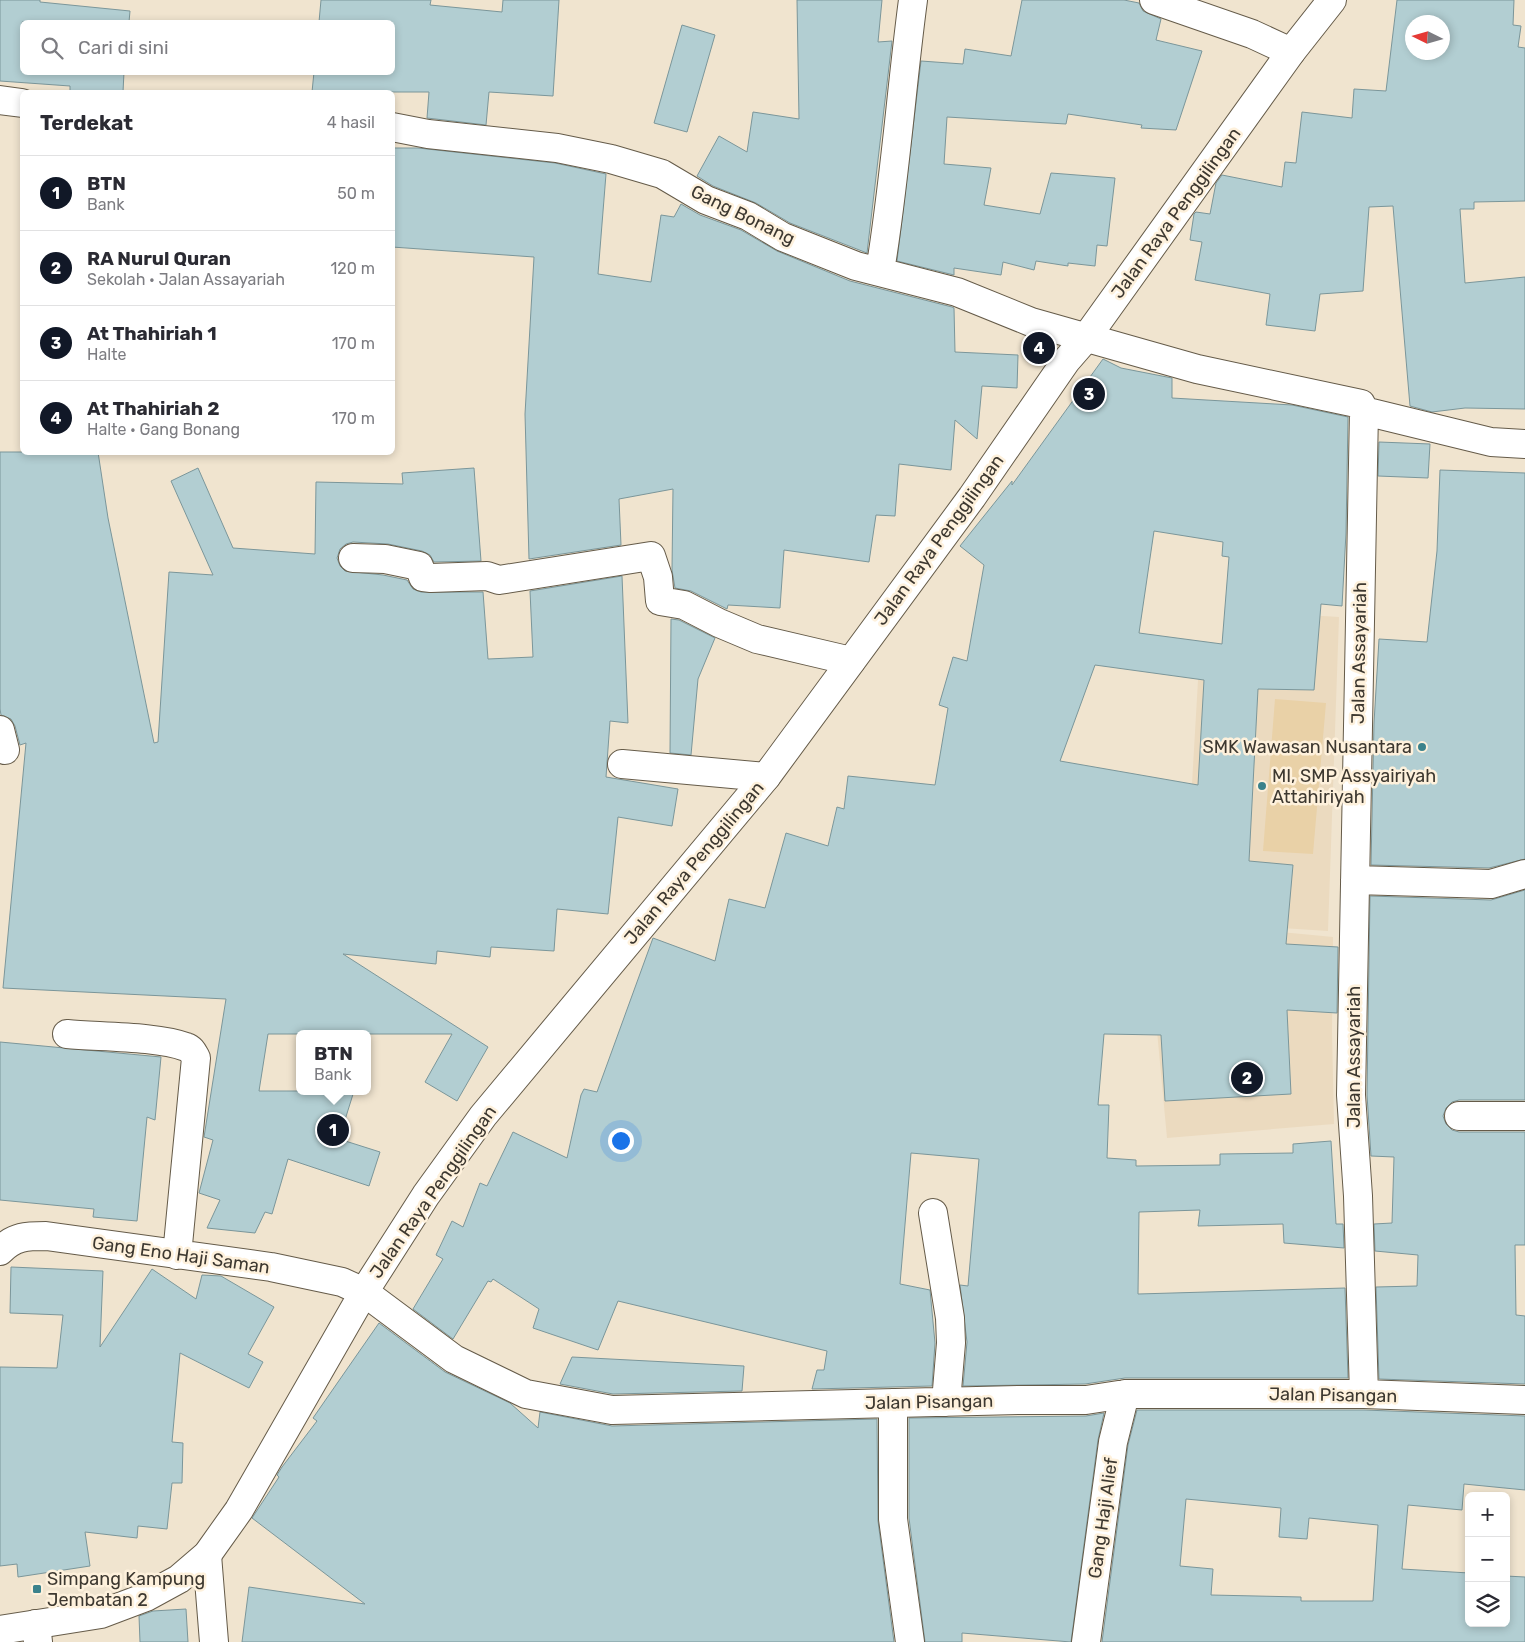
<!DOCTYPE html>
<html lang="id">
<meta charset="utf-8">
<style>
:root{--surface:#fff;--page:#f2f2f3;--text:#2b2b33;--muted:#7c7c81;--line:#e1e1e2;--accent:#111827}
body{margin:0;font-family:Rubik,sans-serif;background:var(--page);color:var(--text)}
.controls{position:absolute;right:15px;bottom:15px;display:grid;overflow:hidden;border-radius:8px;box-shadow:0 2px 8px #0003}
.controls button{width:45px;height:45px;display:grid;place-items:center;padding:0;border:0;border-bottom:1px solid var(--line);background:var(--surface);color:var(--text);font:25px sans-serif}
.compass{position:absolute;left:1405px;top:15px;width:45px;height:45px;border-radius:50%;background:var(--surface);box-shadow:0 2px 8px #0003;rotate:275deg}
.you{position:absolute;left:620px;top:1140px;width:18px;height:18px;margin:-12px;border:4px solid #fff;border-radius:50%;background:#1a73e8;box-shadow:0 0 0 8px #1a73e833}
.badge{display:grid;place-items:center;width:32px;height:32px;border-radius:50%;background:var(--accent);color:#fff;font-size:16px;font-weight:700}
.pin{position:absolute;translate:-50% -50%;border:2px solid #fff;box-shadow:0 1px 5px #0006}
.popup{position:absolute;left:296px;top:1030px;width:75px;height:65px;box-sizing:border-box;display:grid;place-content:center;border-radius:8px;background:var(--surface);filter:drop-shadow(0 1px 4px #0005);font-size:16px;white-space:nowrap;color:var(--muted)}
.popup b{font-size:19px;color:var(--text)}
.popup::after{content:'';position:absolute;left:50%;top:100%;margin-left:-10px;border:10px solid transparent;border-top-color:var(--surface)}
.list{margin:0;padding:0;list-style:none}
h2{display:flex;justify-content:space-between;align-items:center;height:65px;margin:0;padding:0 20px;font-size:21px}
h2 small{font-size:16px;font-weight:400;color:var(--muted)}
.list li{display:grid;grid-template-columns:32px 1fr auto;gap:15px;align-items:center;box-sizing:border-box;height:75px;padding:0 20px;border-top:1px solid var(--line)}
.list b{display:block;font-size:19px;white-space:nowrap}
.list p{margin:0;font-size:16px;white-space:nowrap;color:var(--muted)}
.list em{font-size:16px;font-style:normal;color:var(--muted)}
.icon{flex:none;width:28px;height:28px;fill:none;stroke:currentColor;stroke-width:2;stroke-linecap:round;stroke-linejoin:round}
.map{position:relative;flex:none;width:1525px;height:1642px;overflow:hidden}
.search{position:absolute;background:var(--surface);box-shadow:0 2px 8px #0003;left:20px;top:20px;width:375px;height:55px;display:flex;align-items:center;gap:12px;box-sizing:border-box;padding:0 18px;border-radius:8px;color:var(--muted);font-size:19px}
.panel{position:absolute;background:var(--surface);box-shadow:0 2px 8px #0003;left:20px;top:90px;width:375px;height:365px;border-radius:8px}
.map>svg:first-child{display:block}
.built{fill:#ebdabf}
.green{fill:#e9d1a7}
.building{fill:#b2ced2;stroke:#7b969a;fill-rule:evenodd}
.lines{fill:none;stroke-linecap:round;stroke-linejoin:round}
.minor-casing{stroke:#655b49;stroke-width:30}
.major-casing{stroke:#655b49;stroke-width:30}
.minor{stroke:#fff;stroke-width:28}
.major{stroke:#fff;stroke-width:28}
.poi-dot{fill:#3b828c;stroke:#fef1dc;stroke-width:2}
.labels{text-anchor:middle;stroke-width:5;stroke-linejoin:round;paint-order:stroke}
.street-label{font-size:18px;fill:#3d3830;stroke:#fef1dc}
.poi-label{font-size:18px;fill:#3d3830;stroke:#fef1dc;text-anchor:start}
</style>
<div class="map">
<svg width="1525" height="1642" viewBox="0 0 1525 1642">
<rect width="100%" height="100%" fill="#f0e4cf"/>
<path class="built" d="M1259,612L1339,617L1328,931L1268,927L1182,956L1200,646H1255Z
M1281,932L1333,937L1332,1032L1334,1124L1167,1138L1157,1031Z"/>
<path class="green" d="M1275,699L1326,703L1313,854L1263,851Z"/>
<path class="building" d="M0,0H40V2L130,11L129,22H22V72H124L123,92H70V86L0,81Z
M321,0H431L430,5L502,12L503,0H559L553,96L489,92L486,125L427,118L429,92H312L314,72H392V22H319Z
M797,0H882L878,42L892,41L867,253L790,223L756,203L713,186L697,176L719,136L747,152L753,112L799,119Z
M1022,0H1124L1139,3L1143,11L1161,19L1156,40L1202,51L1176,130L1141,128L1142,125L1068,114L1066,124L947,117L944,164L991,168L984,205L1040,214L1051,173L1115,178L1107,246L1097,245L1095,266L1068,263V266L1036,261L1034,270L1003,262L1001,275L954,268V275L897,261L921,61L963,64L965,49L1011,56Z
M1397,0H1514L1513,25L1521,26L1518,47L1525,48V201L1474,202V209H1460L1465,283L1525,277V409L1465,408L1432,412L1410,406L1393,206L1369,207L1363,291L1320,294L1315,331L1266,325L1270,294L1195,280L1202,242L1190,240L1194,214L1196,212L1210,214L1216,183L1222,175L1282,187L1285,162L1296,163L1302,112L1352,118L1354,89L1386,91ZM1412,22H1442V52H1412Z
M682,25L715,35L687,132L654,123Z
M392,148H418L555,163L606,174L598,274L651,282L661,215L674,217L681,204L700,215L741,230L777,251L850,281L952,307L954,308L955,352L1018,355L1017,388L982,386L977,439L955,420L951,470L899,464L895,516L876,515L869,562L784,550L780,608L728,605L727,609L691,591L675,588L672,570L673,489L619,499L621,545L529,559L525,414L534,257L392,247Z
M1103,359L1121,368L1172,378V398L1292,405L1348,417L1346,533L1342,606L1321,604L1314,690L1258,689L1249,861L1293,865L1286,944L1338,947L1337,1013L1287,1010L1291,1094L1165,1101L1161,1035L1104,1034L1098,1105H1109L1107,1158L1136,1160V1166L1220,1165V1154L1293,1153V1144L1331,1141L1336,1224H1343L1344,1248L1284,1243L1283,1224L1198,1226L1200,1210L1139,1212L1138,1294L1345,1288L1348,1378H1125L1085,1384L963,1386L967,1342L960,1285L968,1286L979,1159L911,1153L900,1284L930,1290L935,1343L932,1386L812,1389L817,1370H824L827,1351L618,1301L598,1350L533,1328L539,1309L493,1279L491,1282L488,1281L453,1339L413,1309L443,1259L436,1255L452,1221L463,1227L480,1183L487,1186L513,1132L567,1158L581,1095L584,1089L597,1092L653,938L715,961L729,899L765,908L786,833L828,846L837,807L844,809L848,776L935,785L948,708L939,705L953,657L967,661L984,565L960,546L1012,481V485ZM1154,531L1223,542L1222,556L1229,557L1222,644L1139,633ZM1095,665L1204,680L1198,785L1060,761Z
M1379,442L1430,444L1428,478L1378,476Z
M0,452H98L108,518L154,743L158,742L169,572L213,575L171,481L198,468L233,548L315,554L316,482L403,484L402,473L474,468L481,561L434,562L430,555L422,551L388,544L353,542L346,544L340,549L337,558L340,566L345,571L383,575L407,580L413,589L421,592H483L488,659L533,657L530,591L622,576L628,723L610,721L606,777L678,789L672,826L618,817L608,914L557,909L554,951L491,947L490,957L437,951L436,964L343,954L488,1047L457,1101L425,1082L452,1034H268L259,1091H354L339,1139L380,1152L369,1186L288,1159L272,1214L265,1212L255,1233L207,1228L220,1200L199,1193L213,1140L204,1137L226,999L3,988L26,743L20,745L15,726L11,719L1,715L0,709Z
M1440,470L1525,473V859L1489,868L1371,865L1374,723L1379,639L1427,642L1437,551Z
M671,619L679,620L715,638L698,679L691,755L670,753Z
M1525,890V1100H1459L1452,1102L1446,1108L1443,1116L1446,1124L1452,1130L1459,1132H1525V1245H1515L1516,1315L1525,1316V1384L1379,1379L1376,1287L1417,1286L1418,1255L1375,1251L1374,1224L1392,1223L1394,1157L1371,1156L1367,1095L1370,896L1491,900Z
M0,1042L161,1057L155,1120L147,1117L137,1221L93,1217L94,1209L0,1200Z
M11,1267L103,1271L100,1347L152,1269L196,1299L202,1275L221,1276L274,1307L248,1354L263,1362L249,1388L180,1353L172,1442L183,1443L182,1483H172L167,1529L138,1526L137,1538L85,1532L90,1566L18,1577L17,1564L0,1566V1367L57,1368L63,1315L10,1313Z
M379,1323L445,1372L510,1403L538,1428L540,1412L612,1426L877,1419L878,1521L894,1642H242L249,1587L365,1604L252,1518L279,1477L277,1475L282,1467L317,1421L313,1418Z
M572,1357L744,1366L742,1391L613,1394L560,1384Z
M1137,1410H1364L1525,1416V1490L1464,1484L1462,1510L1408,1505L1402,1569L1469,1573V1623H1506V1576L1525,1577V1642H1102L1128,1445ZM1186,1499L1281,1508L1279,1537L1307,1539L1309,1518L1378,1525L1373,1601H1301V1597L1211,1595L1213,1569L1180,1566Z
M1104,1413L1098,1440L1071,1642L962,1633V1642H925L909,1518V1418L1086,1416Z
M186,1609L188,1642H140L139,1616L153,1611Z"/>
<g class="lines">
<defs>
<path id="minor" d="M1154,0L1252,34L1291,52
M0,100L22,103
M392,127L428,134L557,148L611,159L662,174L706,200L748,216L783,237L856,266L957,292L1031,322L1197,369L1361,404L1364,411L1351,1095L1358,1196L1364,1394
M880,271C895,181 901,90 913,0
M1364,411L1491,442L1525,444
M353,558L385,559L419,566L423,577L431,578L487,576L499,580L651,556L658,577L660,601L684,605L719,623L757,639L851,661
M0,730L5,750
M622,764L766,777
M1355,880L1491,884L1525,874
M67,1034C98,1037 158,1036 186,1047C192,1049 193,1053 196,1058L177,1255
M1459,1116H1525
M933,1213L950,1318L951,1343L946,1402
M0,1251C14,1236 27,1236 46,1236L271,1267L342,1282L364,1292L454,1359L526,1394L612,1410L1018,1400H1086L1125,1394H1364L1525,1400
M893,1403V1519L910,1642
M207,1555L214,1642
M36,1624L38,1642
M1086,1642L1113,1442L1125,1394"/>
<path id="major" d="M0,1630L101,1614L146,1597L179,1579L207,1555L239,1510L364,1292L426,1195L483,1116L766,777L972,497L1066,361L1086,338L1291,52L1332,0"/>
</defs>
<use href="#minor" class="minor-casing"/>
<use href="#major" class="major-casing"/>
<use href="#minor" class="minor"/>
<use href="#major" class="major"/>
</g>
<g class="poi-dot">
<circle cx="1422" cy="747" r="5"/>
<circle cx="1262" cy="786" r="5"/>
<rect x="32" y="1584" width="10" height="10" rx="2.5"/>
</g>
<g class="labels">
<g class="street-label">
<text transform="translate(1176 213) rotate(-54)" y="6">Jalan Raya Penggilingan</text>
<text transform="translate(743 215) rotate(26)" y="6">Gang Bonang</text>
<text transform="translate(939 540) rotate(-54)" y="6">Jalan Raya Penggilingan</text>
<text transform="translate(1359 653) rotate(-89)" y="6">Jalan Assayariah</text>
<text transform="translate(694 863) rotate(-50)" y="6">Jalan Raya Penggilingan</text>
<text transform="translate(1354 1057) rotate(-90)" y="6">Jalan Assayariah</text>
<text transform="translate(433 1192) rotate(-55)" y="6">Jalan Raya Penggilingan</text>
<text transform="translate(181 1255) rotate(8)" y="6">Gang Eno Haji Saman</text>
<text transform="translate(1333 1395) rotate(1)" y="6">Jalan Pisangan</text>
<text transform="translate(929 1402) rotate(-1)" y="6">Jalan Pisangan</text>
<text transform="translate(1103 1518) rotate(-82)" y="6">Gang Haji Alief</text>
</g>
<g class="poi-label">
<text x="1412" y="753" text-anchor="end">SMK Wawasan Nusantara</text>
<text x="1272" y="782">MI, SMP Assyairiyah<tspan x="1272" dy="21">Attahiriyah</tspan></text>
<text x="47" y="1585">Simpang Kampung<tspan x="47" dy="21">Jembatan 2</tspan></text>
</g>
</g>
</svg>
<div class="controls">
<button>+</button>
<button>−</button>
<button><svg class="icon" aria-label="layers" viewBox="0 0 24 24"><path d="M12 4l9 5-9 5-9-5zM3 14l9 5 9-5"/></svg></button>
</div>
<svg class="compass" viewBox="-18 -18 36 36"><path d="M0-13l5 13h-10z" fill="#e53935"/><path d="M0 13l5-13h-10z" fill="#7c7c81"/></svg>
<div class="you"></div>
<div class="pin badge" style="left:333px;top:1130px">1</div>
<div class="popup"><b>BTN</b>Bank</div>
<div class="pin badge" style="left:1247px;top:1078px">2</div>
<div class="pin badge" style="left:1089px;top:394px">3</div>
<div class="pin badge" style="left:1039px;top:348px">4</div>
<div class="search"><svg class="icon" aria-label="search" viewBox="0 0 24 24"><circle cx="10" cy="10" r="6"/><path d="M15 15l6 6"/></svg>Cari di sini</div>
<section class="panel">
<h2>Terdekat<small>4 hasil</small></h2>
<ul class="list">
<li><span class="badge">1</span><div><b>BTN</b><p>Bank</p></div><em>50 m</em></li>
<li><span class="badge">2</span><div><b>RA Nurul Quran</b><p>Sekolah · Jalan Assayariah</p></div><em>120 m</em></li>
<li><span class="badge">3</span><div><b>At Thahiriah 1</b><p>Halte</p></div><em>170 m</em></li>
<li><span class="badge">4</span><div><b>At Thahiriah 2</b><p>Halte · Gang Bonang</p></div><em>170 m</em></li>
</ul>
</section>
</div>
